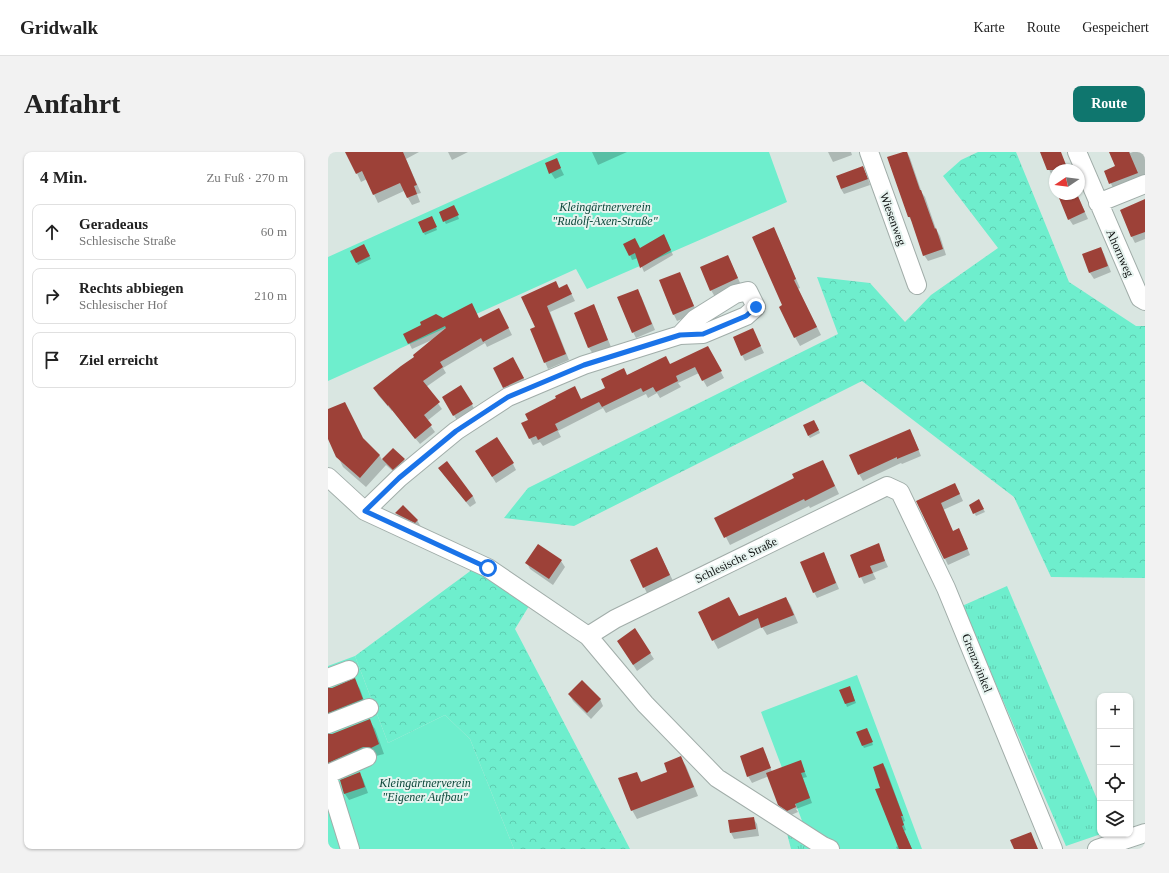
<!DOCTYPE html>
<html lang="de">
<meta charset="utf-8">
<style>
:root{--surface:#fff;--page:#f2f2f2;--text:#222;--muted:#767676;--line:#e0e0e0;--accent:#0f766e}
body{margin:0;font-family:Georgia,serif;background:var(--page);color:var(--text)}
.controls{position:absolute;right:12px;bottom:12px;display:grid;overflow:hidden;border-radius:8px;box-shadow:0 1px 3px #0004}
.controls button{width:36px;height:36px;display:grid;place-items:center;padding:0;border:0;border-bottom:1px solid var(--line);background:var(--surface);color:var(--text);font:20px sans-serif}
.compass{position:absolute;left:721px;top:12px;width:36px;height:36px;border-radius:50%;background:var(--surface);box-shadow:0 1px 3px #0004;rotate:257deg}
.stop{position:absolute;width:12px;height:12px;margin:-9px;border:3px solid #1a73e8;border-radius:50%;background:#fff}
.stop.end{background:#1a73e8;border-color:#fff;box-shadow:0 1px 4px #0008}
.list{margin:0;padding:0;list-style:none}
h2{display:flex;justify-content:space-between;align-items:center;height:52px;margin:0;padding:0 16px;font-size:17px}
h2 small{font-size:13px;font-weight:400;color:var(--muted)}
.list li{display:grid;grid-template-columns:26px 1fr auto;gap:12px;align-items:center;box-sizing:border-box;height:56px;margin:0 8px 8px;padding:0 8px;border:1px solid var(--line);border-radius:8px}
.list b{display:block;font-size:15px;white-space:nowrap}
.list p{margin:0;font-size:13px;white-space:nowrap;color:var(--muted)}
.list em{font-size:13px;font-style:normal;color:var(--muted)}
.icon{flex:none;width:22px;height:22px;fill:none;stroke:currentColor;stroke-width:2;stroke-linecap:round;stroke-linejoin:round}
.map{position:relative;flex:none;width:817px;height:697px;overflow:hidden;border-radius:8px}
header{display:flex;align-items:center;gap:24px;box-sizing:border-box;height:56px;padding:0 20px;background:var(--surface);border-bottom:1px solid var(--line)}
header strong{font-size:19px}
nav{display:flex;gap:22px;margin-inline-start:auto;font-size:14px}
.intro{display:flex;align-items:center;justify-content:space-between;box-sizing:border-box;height:96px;padding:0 24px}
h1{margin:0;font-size:28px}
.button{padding:10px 18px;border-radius:8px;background:var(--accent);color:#fff;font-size:14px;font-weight:700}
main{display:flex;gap:24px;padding:0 24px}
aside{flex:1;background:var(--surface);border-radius:8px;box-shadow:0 1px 3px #0004}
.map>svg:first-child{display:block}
.grass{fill:url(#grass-tufts)}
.forest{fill:url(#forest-crowns)}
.green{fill:#6eeecd}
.shadow{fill:#0003}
.building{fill:#9d4138}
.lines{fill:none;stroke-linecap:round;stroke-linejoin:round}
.minor-casing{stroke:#a1ada9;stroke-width:20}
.minor{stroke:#fff;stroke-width:18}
.route{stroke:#1a73e8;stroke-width:5}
.labels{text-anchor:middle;stroke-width:4;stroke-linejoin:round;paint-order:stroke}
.park-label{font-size:12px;font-style:italic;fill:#0b4639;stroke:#e6f3ef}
.street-label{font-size:12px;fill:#0d1110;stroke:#e6f3ef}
</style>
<header>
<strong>Gridwalk</strong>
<nav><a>Karte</a><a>Route</a><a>Gespeichert</a></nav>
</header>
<div class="intro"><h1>Anfahrt</h1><a class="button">Route</a></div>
<main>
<aside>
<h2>4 Min.<small>Zu Fuß · 270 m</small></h2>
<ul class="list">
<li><svg class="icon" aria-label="ahead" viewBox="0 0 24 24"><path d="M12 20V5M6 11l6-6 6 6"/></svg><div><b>Geradeaus</b><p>Schlesische Straße</p></div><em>60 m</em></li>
<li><svg class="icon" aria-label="right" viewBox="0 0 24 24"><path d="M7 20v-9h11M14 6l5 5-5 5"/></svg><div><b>Rechts abbiegen</b><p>Schlesischer Hof</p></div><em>210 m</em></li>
<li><svg class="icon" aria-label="arrive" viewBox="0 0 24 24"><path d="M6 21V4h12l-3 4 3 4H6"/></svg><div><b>Ziel erreicht</b></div></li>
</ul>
</aside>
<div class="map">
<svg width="817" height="697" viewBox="0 0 817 697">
<defs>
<pattern id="grass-tufts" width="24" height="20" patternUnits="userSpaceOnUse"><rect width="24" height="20" fill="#6eeecd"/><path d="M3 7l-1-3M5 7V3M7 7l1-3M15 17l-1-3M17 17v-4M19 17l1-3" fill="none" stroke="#5ecbaf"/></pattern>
<pattern id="forest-crowns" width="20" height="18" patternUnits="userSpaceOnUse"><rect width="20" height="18" fill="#6eeecd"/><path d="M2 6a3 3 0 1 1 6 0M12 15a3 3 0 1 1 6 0" fill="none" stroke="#5ecbaf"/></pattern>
</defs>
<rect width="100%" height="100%" fill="#d9e6e1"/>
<path class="grass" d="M679,434L772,654L773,682L738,694L634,454Z
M457,674L494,697H463Z"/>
<path class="forest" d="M650,0H688L741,130L808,174H817V426L723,425L686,345L534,229L246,374L176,366L200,336L510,182L489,125L542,131L577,170L603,143L670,96L615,24L633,8Z
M145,417L201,454L187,477L302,697H186L142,587L117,563L60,591L27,504Z"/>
<path class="green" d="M232,0H441L459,50L259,137L248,117L0,229V105Z
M27,504L60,591L117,563L142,587L186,697H0V514Z
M529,523L594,697H508L479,682L433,560Z"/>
<path class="shadow" d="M19,0H91L78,7L93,41L89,42L92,50L84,53L76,39L50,51L39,27L33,30Z
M120,0H140L124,8Z
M264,0H299L270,13Z
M500,0H523L524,3L505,10Z
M577,0H579L582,6L594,41L597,45L608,77L612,84L618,103L600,109L596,103L585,71L581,65Z
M721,0H732L740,18H727V30L714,3Z
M782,0H802V1L805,0H817V26L786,38L777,19L788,15Z
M228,7L236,23L227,27L223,21Z
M538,21L542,33L516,42L513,37Z
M742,42H749L760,67L745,73L741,67Z
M817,49V87L807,91L804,85L793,58Z
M127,57L131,67L118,72L112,61Z
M105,68L109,78L97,83L96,81Z
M336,83L345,103L316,120L310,106L304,108L302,103Z
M450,85L472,136L470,137L493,183L472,194L467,185L455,154Z
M36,93L43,107L30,113L24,100Z
M772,96L776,102L783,120L766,127L762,121L755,103Z
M400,104L413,133L387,145L383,138Z
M351,121L355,127L369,161L349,169L346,163Z
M231,137L242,139L247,149L222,160L241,208L220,217L217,210L209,175L195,145Z
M313,144L327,178L308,186L305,180Z
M269,160L283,195L265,202L261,196L247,161Z
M174,163L184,183L159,195L157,191L115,216L118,221L98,235L114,257L99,269L107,280L92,292L64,258V259L50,243L47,237L87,205L106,187L84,197L81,191L115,167H151Z
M425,178L436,201L417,209L414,203Z
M383,201L396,226L379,235L371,221L350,231L353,235L332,246L329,241L320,246L318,242L278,261L275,256L230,279L233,285L215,294L212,290L205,293L195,272L253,248L279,236L299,224L342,214Z
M188,212L199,232L179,242L176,235Z
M133,234L147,258L130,270L115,245Z
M17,251L36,289L52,304L54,308L65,297L76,308L80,314L69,323L58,313L38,335L15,315L0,284V259Z
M488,272L492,281L482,286L480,283Z
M585,284L593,304L574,312L573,311L535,329L531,322Z
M152,305L185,312L188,318L168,331Z
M499,316L511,342L482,356L481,354L402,393L388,366Z
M115,322L145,344L148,351L142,355Z
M630,338L635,349L615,358L625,380L634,383L642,403L620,413L589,349Z
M651,349L657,360L648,364L642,353Z
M69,362L89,368L93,375L91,377L72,368Z
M210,393L233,409L237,415L225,433L202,417L199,411Z
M550,393L560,415L545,421L548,427L536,432L523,403Z
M329,396L347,433L321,445L316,435Z
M496,401L499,408L511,437L489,446L486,440Z
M458,446L463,454L470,471L439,483L434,475L390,497L371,461L411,465Z
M294,495L322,501L326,507L309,519Z
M26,528L32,537L39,557L0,572V538Z
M513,538H523L528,551L519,555Z
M241,542L272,547L275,554L263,567L245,549Z
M41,568L47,577L56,602L48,604H46L0,613V583H4Z
M540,580L545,593L536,596L535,594Z
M434,596L438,603L444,620L472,609L479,625L475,626L484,651L468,657L470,660L463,663L454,658L451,653L441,624L424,631L420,624Z
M353,606L358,614L370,644L309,667L304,658L308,621L314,630L340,621Z
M555,612L558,617L577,669L575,670L578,678L576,679L584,697H569L568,695L570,694L553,636Z
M31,621L35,627L40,641L21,648L17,642L13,629Z
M425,666L429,672L431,684L406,687L403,681Z"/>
<path class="building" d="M17,0H75L89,33L86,34L89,42L79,46L72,31L45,43L34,19L28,22Z
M575,0H579L592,38H593L607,77L608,76L615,97L595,104L582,65H580L559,5Z
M712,0H733L740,18H719Z
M781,0H801L810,21L781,32L776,19L787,14Z
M229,6L233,16L221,22L217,11Z
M535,14L540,27L513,37L508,24Z
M740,42H749L757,60L740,68L731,46Z
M817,47V80L803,85L792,58Z
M126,53L131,63L115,70L111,60Z
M104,64L109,75L95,81L90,70Z
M446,75L468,127L466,128L489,175L466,186L451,155L454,153L424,85Z
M336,82L343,98L312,116L307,101L301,104L295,92L307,86L312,96Z
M36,92L42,104L28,111L22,99Z
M773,95L780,114L761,121L754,102Z
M400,103L410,126L382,139L372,115Z
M352,120L366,154L345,163L331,128Z
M228,129L231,136L239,132L244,142L219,154L238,202L216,211L202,177L207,175L193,145Z
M310,137L324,172L304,181L289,145Z
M144,151L151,166L171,156L181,176L155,190L153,186L112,210L115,215L95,229L112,250L96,263L104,273L87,287L60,253V254L45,236L73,214L86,205L85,203L118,176L117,174L80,192L75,182L93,173L92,170L108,162L115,166Z
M266,152L280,188L260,196L246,161Z
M425,176L433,194L413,204L405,185Z
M380,194L394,219L374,229L367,215L348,224L350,229L328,240L325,235L315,240L313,236L274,255L271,250L227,272L230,278L210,288L208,284L201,287L193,271L200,268L197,262L228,246L227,244L247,234L253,247L277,236L273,227L296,216L299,223L338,204L342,212Z
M185,205L196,226L175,236L165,216Z
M133,233L145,252L125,264L114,245Z
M17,250L35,286L52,303L32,326L8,305L0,287V257Z
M486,268L491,278L480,284L475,273Z
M582,277L591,298L569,307V305L530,323L521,303Z
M169,285L186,311L164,325L147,299Z
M65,296L77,307L65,318L54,307Z
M495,308L507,334L477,349L476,347L396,386L386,366L466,326L464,322Z
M119,309L145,344L138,350L110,316Z
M627,331L632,342L613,351L625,379L631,376L640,397L616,407L588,349Z
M651,347L656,357L645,362L641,353Z
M75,353L90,368L87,371L67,361Z
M551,391L557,409L542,414L545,421L531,426L522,403Z
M210,392L234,408L221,427L197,411Z
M329,395L342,423L315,436L302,408Z
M496,400L508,431L485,441L472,410Z
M401,445L411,464L458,445L466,463L433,476L430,466L384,489L370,460Z
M307,476L323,501L305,513L289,489Z
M27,526L35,547L0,561V536H4Z
M254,528L273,547L259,561L240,542Z
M522,534L527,549L517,552L511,538Z
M42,567L51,592L43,596L40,595H35L0,611V582H4Z
M539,576L545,590L534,594L528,580Z
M435,595L443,616L419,625L412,604Z
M353,604L366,635L303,659L290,626L309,620L313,630L339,620L336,611Z
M473,608L477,620L473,621L482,646L467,652L468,655L459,659L450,653L438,621Z
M555,611L575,664H573L576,673L574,674L584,697H571L547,637L552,636L545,615Z
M32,620L37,635L16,642L12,628Z
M426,665L428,677L402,681L400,668Z
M703,680L710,697H686L682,688Z"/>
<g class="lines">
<defs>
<path id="minor" d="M541,0L589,133
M749,0L812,146L817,149
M770,51L817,32
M0,325L37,359L160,416L260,484L287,467L559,334L572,340L618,436L725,697
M37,359L71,326L128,279L180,245L256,213L352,183L375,182L418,164L428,155L420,139L407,142L367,167L352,183
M260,484L317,552L389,626L495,694L502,697
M0,526L21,518
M0,572L41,556
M0,622L39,605
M0,626L22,697
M769,697L817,681"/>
</defs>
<use href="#minor" class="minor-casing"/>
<use href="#minor" class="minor"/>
</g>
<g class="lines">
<path class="route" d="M160,416L37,359L71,326L128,279L180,245L256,213L352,183L375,182L418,164L428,155"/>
</g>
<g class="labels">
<g class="park-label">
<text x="277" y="59">Kleingärtnerverein<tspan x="277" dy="14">"Rudolf-Axen-Straße"</tspan></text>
<text x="97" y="635">Kleingärtnerverein<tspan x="97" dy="14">"Eigener Aufbau"</tspan></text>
</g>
<g class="street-label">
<text transform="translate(565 67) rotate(70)" y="4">Wiesenweg</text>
<text transform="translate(792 101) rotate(66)" y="4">Ahornweg</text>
<text transform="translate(408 408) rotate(-26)" y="4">Schlesische Straße</text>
<text transform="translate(649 511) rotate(68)" y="4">Grenzwinkel</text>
</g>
</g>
</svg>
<div class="controls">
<button>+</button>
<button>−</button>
<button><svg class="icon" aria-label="locate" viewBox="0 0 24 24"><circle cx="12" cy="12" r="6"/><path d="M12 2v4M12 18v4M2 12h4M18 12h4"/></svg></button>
<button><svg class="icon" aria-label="layers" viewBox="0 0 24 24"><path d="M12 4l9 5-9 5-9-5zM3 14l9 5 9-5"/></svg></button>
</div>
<svg class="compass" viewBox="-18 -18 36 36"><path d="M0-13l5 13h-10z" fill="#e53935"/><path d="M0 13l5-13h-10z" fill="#767676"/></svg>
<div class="stop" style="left:160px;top:416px"></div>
<div class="stop end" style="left:428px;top:155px"></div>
</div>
</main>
